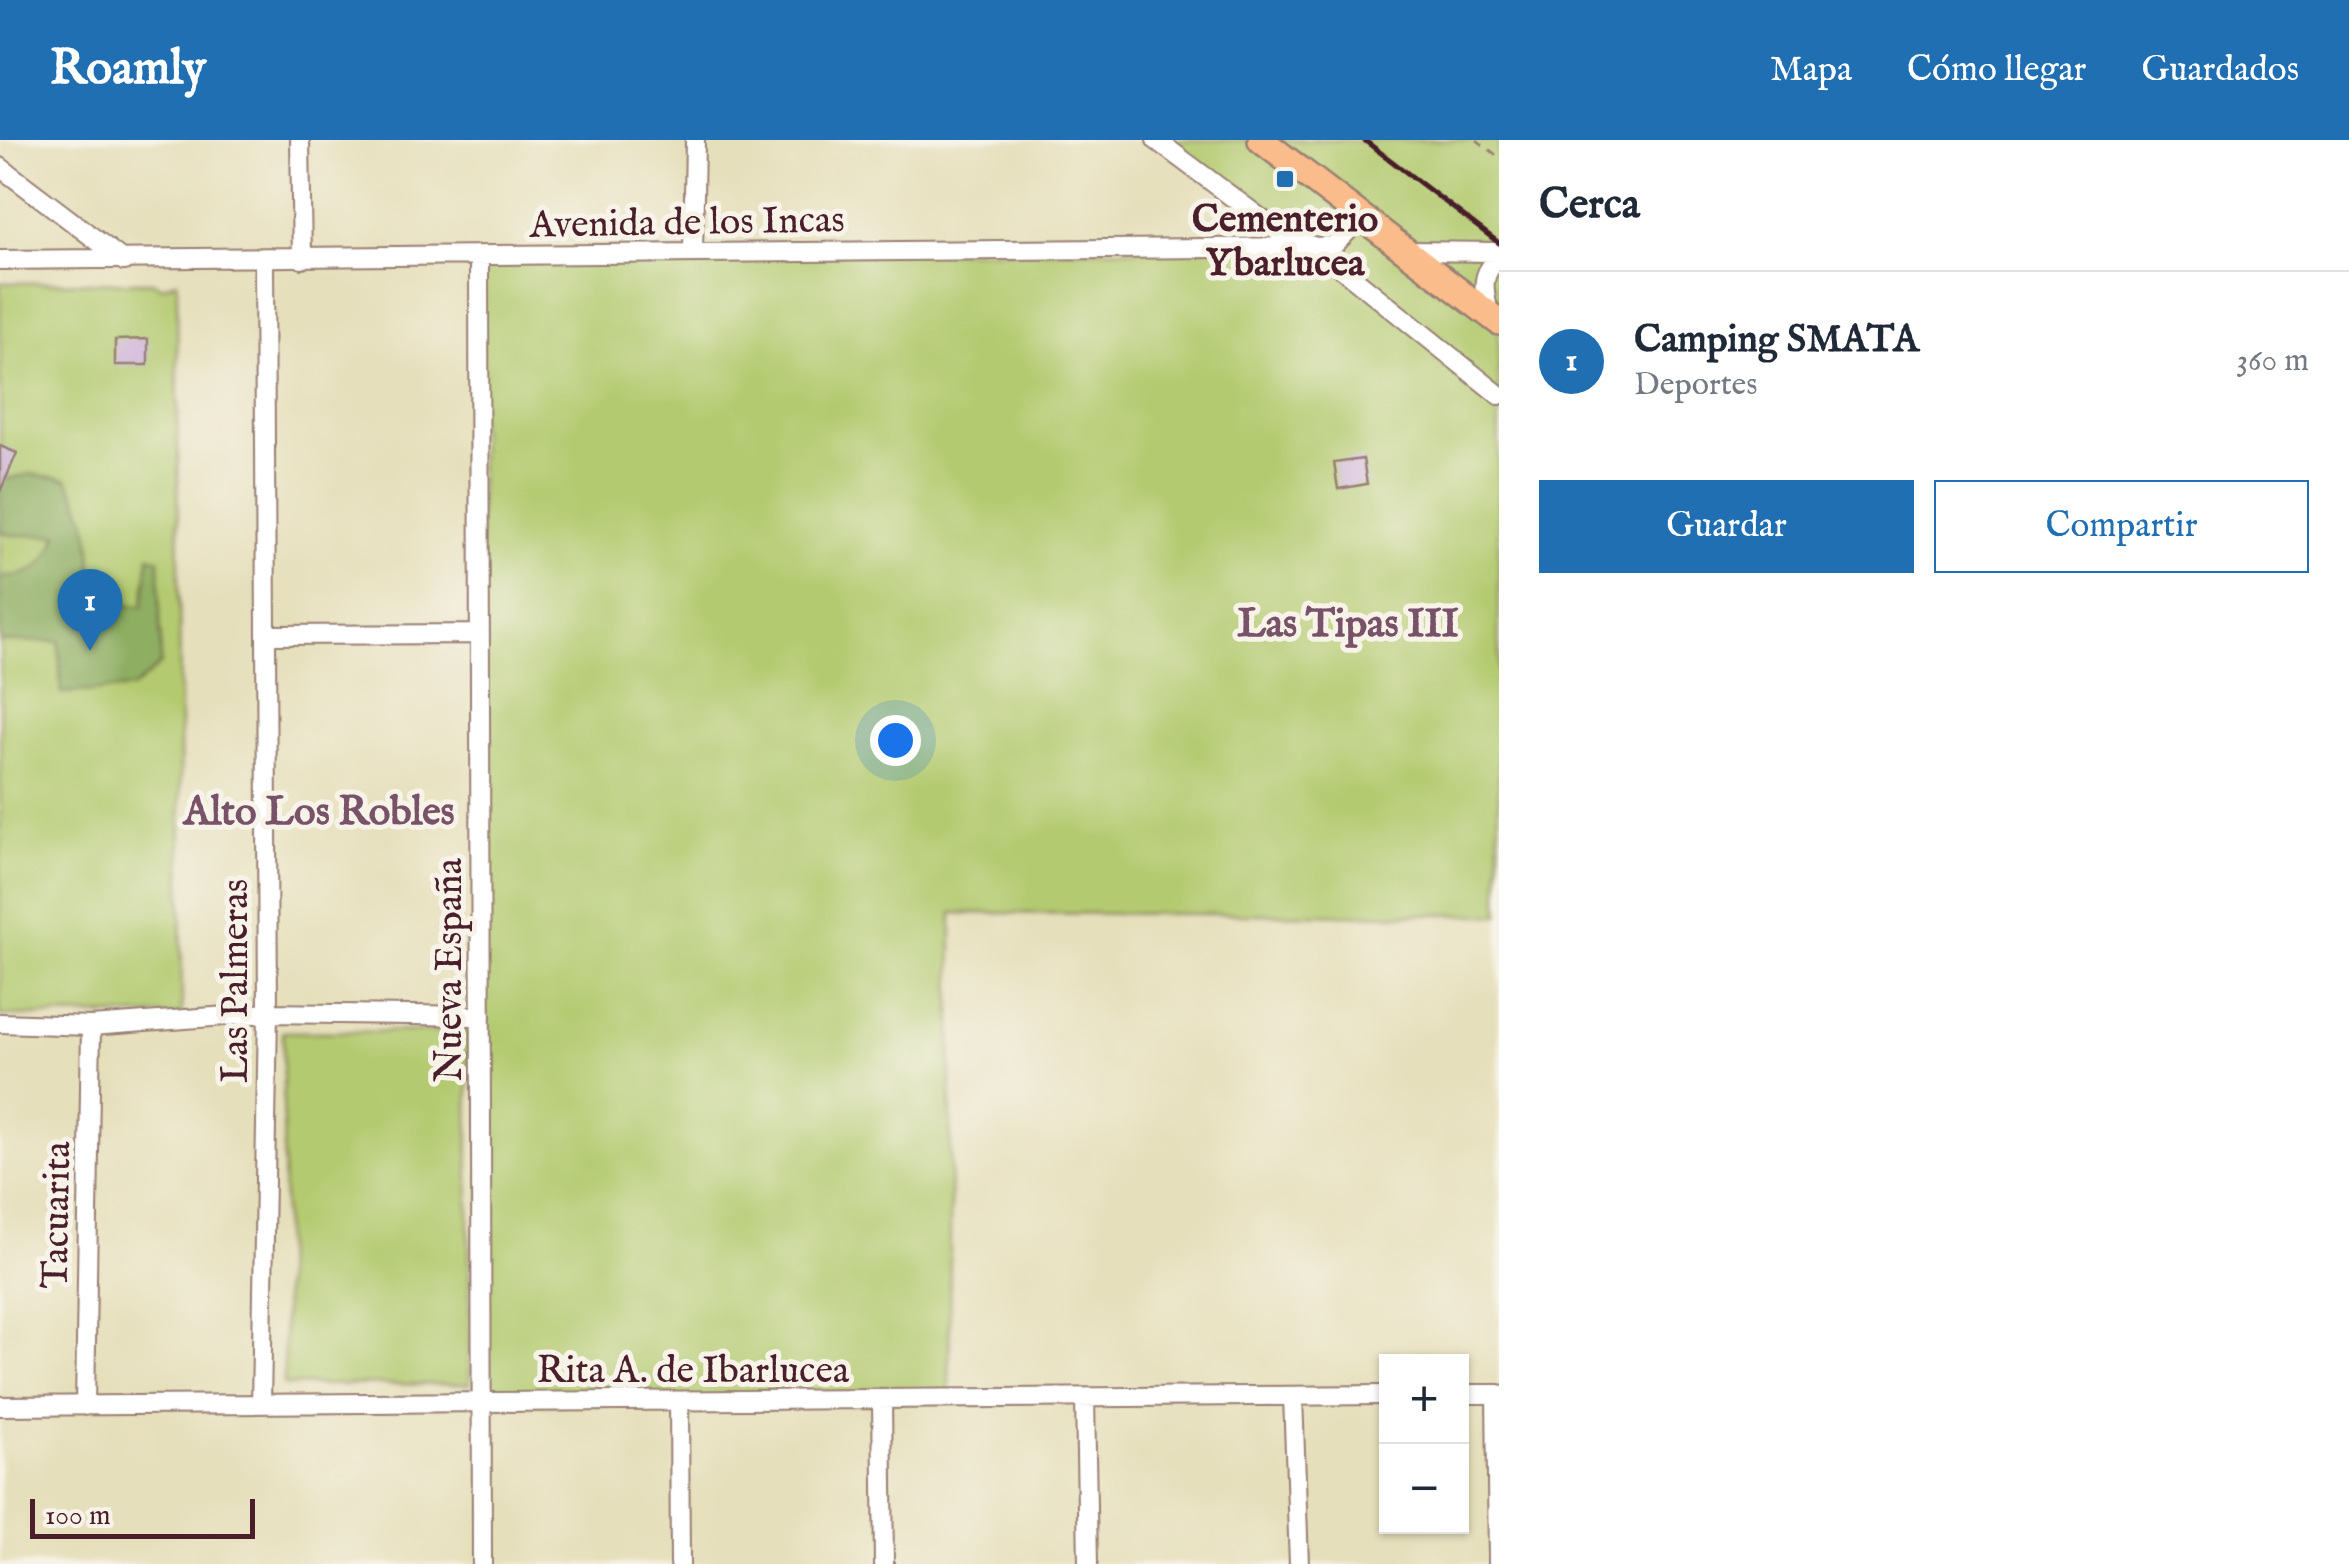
<!DOCTYPE html>
<html lang="es">
<meta charset="utf-8">
<style>
:root{--surface:#fff;--page:#f2f2f3;--text:#1f2937;--muted:#747a83;--line:#e0e1e3;--accent:#1f6fb2}
body{margin:0;font-family:"IM FELL English",serif;background:var(--page);color:var(--text)}
.controls{position:absolute;right:30px;bottom:30px;display:grid;overflow:hidden;border-radius:0px;box-shadow:0 2px 8px #0004}
.controls button{width:90px;height:90px;display:grid;place-items:center;padding:0;border:0;border-bottom:2px solid var(--line);background:var(--surface);color:var(--text);font:50px sans-serif}
.scale{position:absolute;left:30px;bottom:25px;width:225px;box-sizing:border-box;padding-left:10px;border:5px solid #4a1f2b;border-top:0;font-size:28px;line-height:35px;white-space:nowrap;color:#4a1f2b;-webkit-text-stroke:8px #f7f3e8;paint-order:stroke}
.you{position:absolute;left:895px;top:600px;width:35px;height:35px;margin:-25px;border:8px solid #fff;border-radius:50%;background:#1a73e8;box-shadow:0 0 0 15px #1a73e833}
.badge{display:grid;place-items:center;width:65px;height:65px;border-radius:50%;background:var(--accent);color:#fff;font-size:32px;font-weight:700}
.pin{position:absolute;translate:-50% -82px;filter:drop-shadow(0 2px 5px #0008)}
.pin::after{content:'';position:absolute;top:52px;width:35px;height:30px;background:inherit;clip-path:polygon(0 0,100% 0,50% 100%)}
.list{margin:0;padding:0;list-style:none}
h2{display:flex;justify-content:space-between;align-items:center;height:130px;margin:0;padding:0 40px;font-size:42px}
h2 small{font-size:32px;font-weight:400;color:var(--muted)}
.list li{display:grid;grid-template-columns:65px 1fr auto;gap:30px;align-items:center;box-sizing:border-box;height:180px;padding:0 40px;border-top:2px solid var(--line)}
.list b{display:block;font-size:38px;white-space:nowrap}
.list p{margin:0;font-size:32px;white-space:nowrap;color:var(--muted)}
.list em{font-size:32px;font-style:normal;color:var(--muted)}
.actions{display:flex;gap:20px;padding:30px 40px}
.actions a{flex:1;padding:22px 0;border:2px solid var(--accent);border-radius:0px;text-align:center;font-size:35px;color:var(--accent)}
.actions .main{background:var(--accent);color:#fff}
.map{position:relative;flex:none;width:1499px;height:1424px;overflow:hidden}
header{display:flex;align-items:center;gap:60px;box-sizing:border-box;height:140px;padding:0 50px;background:var(--accent);color:#fff}
header strong{font-size:48px}
nav{display:flex;gap:55px;margin-inline-start:auto;font-size:35px}
main{display:flex}
aside{flex:1;background:var(--surface)}
.map>svg:first-child{display:block}
.green{fill:#b3ca6f;stroke:#7e744d;stroke-width:2.5}
.forest{fill:#8eae62;stroke:#6c6646;stroke-width:2.5}
.building{fill:#cdb1db}
.lines{fill:none;stroke-linecap:round;stroke-linejoin:round}
.minor-casing{stroke:#987f73;stroke-width:22}
.highway-casing{stroke:#987f73;stroke-width:30}
.path{stroke:#987f73;stroke-width:2.5;stroke-dasharray:8 8;stroke-linecap:butt}
.minor{stroke:#fff;stroke-width:18}
.highway{stroke:#f9bc8a;stroke-width:25}
.rail{stroke:#4a1f2b;stroke-width:5}
.poi-dot{fill:#1f6fb2;stroke:#f7f3e8;stroke-width:4}
.labels{text-anchor:middle;stroke-width:10;stroke-linejoin:round;paint-order:stroke}
.poi-label{font-size:38px;font-weight:bold;fill:#4a1f2b;stroke:#f7f3e8}
.street-label{font-size:38px;fill:#4a1f2b;stroke:#f7f3e8}
.neighbourhood-label{font-size:40px;font-weight:bold;fill:#785269;stroke:#f7f3e8}
</style>
<header>
<strong>Roamly</strong>
<nav><a>Mapa</a><a>Cómo llegar</a><a>Guardados</a></nav>
</header>
<main>
<div class="map">
<svg width="1499" height="1424" viewBox="0 0 1499 1424">
<rect width="100%" height="100%" fill="#f7f3e8"/>
<filter id="ink" filterUnits="userSpaceOnUse"><feTurbulence type="fractalNoise" baseFrequency=".01" numOctaves="2"/><feDisplacementMap in="SourceGraphic" scale="20" xChannelSelector="R" yChannelSelector="G"/><feConvolveMatrix kernelMatrix="1 2 1 2 8 2 1 2 1" color-interpolation-filters="sRGB"/></filter>
<filter id="wash" filterUnits="userSpaceOnUse"><feTurbulence type="fractalNoise" baseFrequency=".0048" numOctaves="4" result="noise"/><feDisplacementMap in="SourceGraphic" scale="40" xChannelSelector="R" yChannelSelector="G"/><feGaussianBlur stdDeviation="2.25" result="paint"/><feColorMatrix in="noise" values="0 0 0 0 0 0 0 0 0 0 0 0 0 0 0 0 0 1.4 0 .05"/><feComposite in="paint" operator="in"/></filter>
<g filter="url(#wash)">
<rect width="100%" height="100%" fill="#e6dfbb"/>
<path class="green" d="M1156,0H1499V775L952,773L949,1260L482,1263L479,116L1312,107Z
M177,141L182,875L0,876V143L152,142L162,147Z
M468,891L470,1244L284,1245L283,892Z"/>
<path class="forest" d="M31,334L67,339C94,386 93,411 91,464L143,466L149,416L159,419L161,524L133,548L61,553L59,501L0,502V436C33,438 47,424 58,395H10L0,390V340Z"/>
<g id="blocks">
<path class="building" d="M148,199V225H115V200Z
M0,306L17,313L0,352Z
M1363,319L1367,344L1338,349L1334,323Z"/>
</g>
</g>
<g filter="url(#ink)">
<use href="#blocks" fill-opacity="0" stroke="#987f73" stroke-width="2.5"/>
<g class="lines">
<defs>
<path id="minor" d="M300,0L302,119
M1156,0L1279,92L1315,107L1499,255
M0,27L124,121
M1407,111L1499,112
M693,113L695,0
M479,116L482,1424
M0,120L1315,107L1333,106L1362,77
M1489,174C1485,154 1478,133 1499,120
M267,495L480,494
M0,883L91,886L268,873L481,876
M1462,1254H1499
M1496,1254L1498,1424
M1293,1256L1299,1424
M1085,1258L1088,1424
M882,1261L884,1424
M679,1263L680,1424
M261,1264L268,873L264,119
M0,1266L1386,1255
M85,1266L91,886"/>
<path id="highway" d="M1261,0L1499,182"/>
</defs>
<use href="#minor" class="minor-casing"/>
<use href="#highway" class="highway-casing"/>
<path class="path" d="M1477,0L1499,17"/>
<use href="#minor" class="minor"/>
<use href="#highway" class="highway"/>
<path class="rail" d="M1364,0L1499,103"/>
</g>
</g>
<rect class="poi-dot" x="1275" y="29" width="20" height="20" rx="5"/>
<g class="labels">
<g class="poi-label">
<text x="1285" y="91">Cementerio<tspan x="1285" dy="44">Ybarlucea</tspan></text>
</g>
<g class="street-label">
<text transform="translate(687 81) rotate(-1)" y="13">Avenida de los Incas</text>
<text transform="translate(448 830) rotate(-90)" y="13">Nueva España</text>
<text transform="translate(234 841) rotate(-90)" y="13">Las Palmeras</text>
<text transform="translate(55 1075) rotate(-89)" y="13">Tacuarita</text>
<text x="693" y="1242">Rita A. de Ibarlucea</text>
</g>
<g class="neighbourhood-label">
<text x="1348" y="496">Las Tipas III</text>
<text x="319" y="684">Alto Los Robles</text>
</g>
</g>
</svg>
<div class="controls">
<button>+</button>
<button>−</button>
</div>
<div class="scale">100 m</div>
<div class="you"></div>
<div class="pin badge" style="left:90px;top:511px">1</div>
</div>
<aside>
<h2>Cerca<small></small></h2>
<ul class="list">
<li><span class="badge">1</span><div><b>Camping SMATA</b><p>Deportes</p></div><em>360 m</em></li>
</ul>
<div class="actions"><a class="main">Guardar</a><a>Compartir</a></div>
</aside>
</main>
